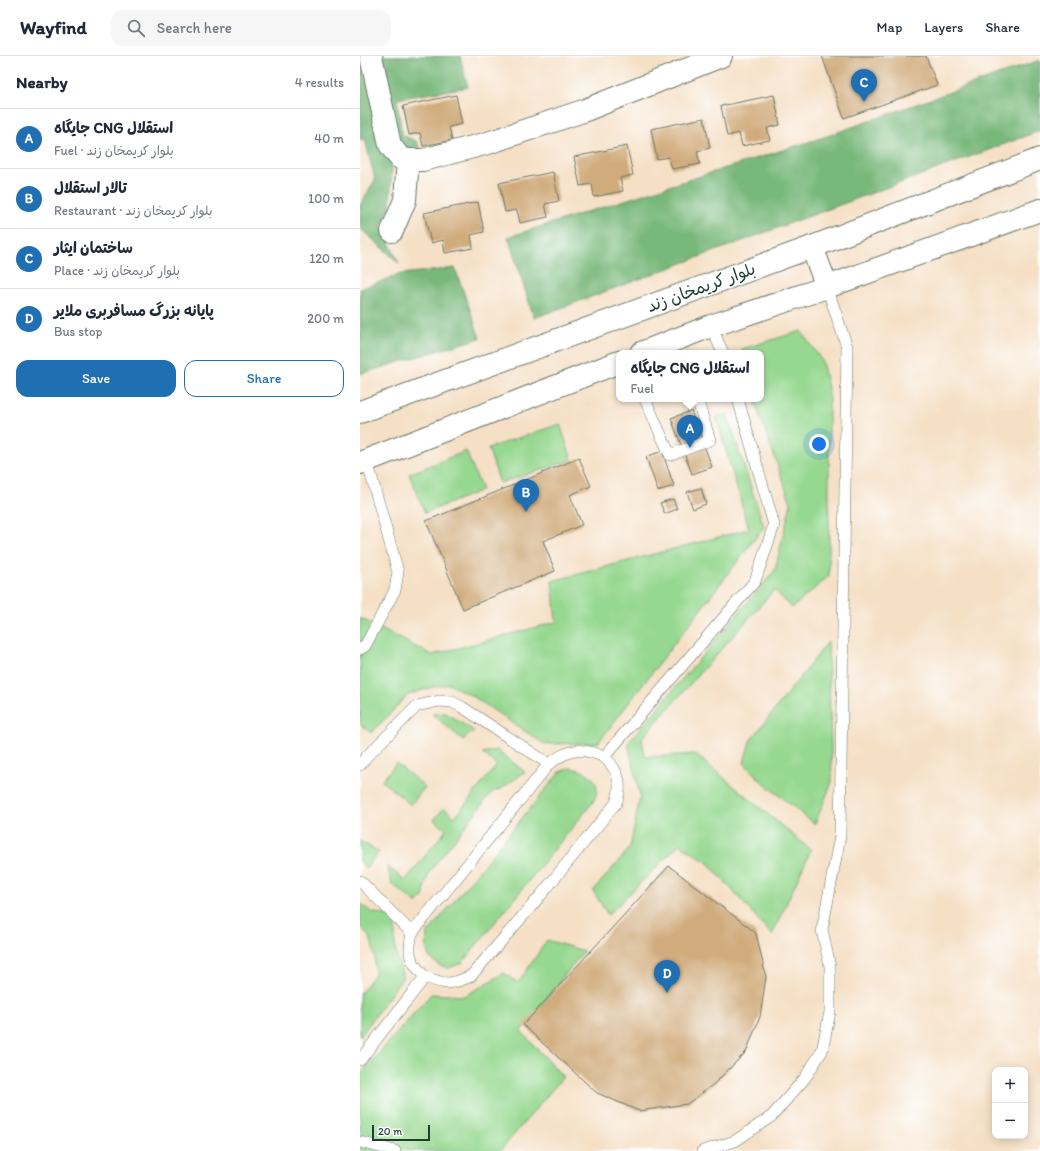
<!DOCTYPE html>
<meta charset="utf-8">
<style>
:root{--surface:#fff;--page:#f6f6f7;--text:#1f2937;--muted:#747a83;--line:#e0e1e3;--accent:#1f6fb2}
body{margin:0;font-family:Itim,"Playpen Sans Arabic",sans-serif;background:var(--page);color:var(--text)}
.controls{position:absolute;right:12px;bottom:12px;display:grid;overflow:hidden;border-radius:8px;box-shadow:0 2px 10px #0003}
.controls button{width:36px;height:36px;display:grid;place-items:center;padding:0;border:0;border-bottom:1px solid var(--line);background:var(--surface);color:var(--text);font:20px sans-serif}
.scale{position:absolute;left:12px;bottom:10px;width:58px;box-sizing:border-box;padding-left:4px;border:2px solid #1f3d34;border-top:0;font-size:11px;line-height:14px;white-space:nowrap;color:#1f3d34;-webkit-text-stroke:3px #fff;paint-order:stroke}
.you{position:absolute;left:459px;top:388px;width:14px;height:14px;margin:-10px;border:3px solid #fff;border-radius:50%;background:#1a73e8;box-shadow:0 0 0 6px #1a73e833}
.badge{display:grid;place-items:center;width:26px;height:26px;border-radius:50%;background:var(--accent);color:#fff;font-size:13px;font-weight:700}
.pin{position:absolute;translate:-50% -33px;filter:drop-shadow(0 1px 2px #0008)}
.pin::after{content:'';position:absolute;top:21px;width:14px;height:12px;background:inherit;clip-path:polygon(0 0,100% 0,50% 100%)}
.popup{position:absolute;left:256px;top:294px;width:148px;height:52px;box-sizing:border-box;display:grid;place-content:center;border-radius:8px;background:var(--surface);filter:drop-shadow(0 1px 3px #0005);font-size:13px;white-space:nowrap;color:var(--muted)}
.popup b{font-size:15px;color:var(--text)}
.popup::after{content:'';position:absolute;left:50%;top:100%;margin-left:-8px;border:8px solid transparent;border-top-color:var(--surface)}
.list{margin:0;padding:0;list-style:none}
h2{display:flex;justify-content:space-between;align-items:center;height:52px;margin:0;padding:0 16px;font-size:17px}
h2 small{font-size:13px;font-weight:400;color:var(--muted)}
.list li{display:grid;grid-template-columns:26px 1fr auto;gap:12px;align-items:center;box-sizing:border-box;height:60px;padding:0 16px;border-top:1px solid var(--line)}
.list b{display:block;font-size:15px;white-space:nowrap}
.list p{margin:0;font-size:13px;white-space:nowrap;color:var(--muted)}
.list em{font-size:13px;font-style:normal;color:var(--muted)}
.actions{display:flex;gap:8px;padding:12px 16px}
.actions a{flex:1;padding:9px 0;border:1px solid var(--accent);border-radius:12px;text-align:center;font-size:14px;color:var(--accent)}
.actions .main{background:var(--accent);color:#fff}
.icon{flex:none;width:22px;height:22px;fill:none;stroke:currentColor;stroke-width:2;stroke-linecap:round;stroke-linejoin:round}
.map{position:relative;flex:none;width:680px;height:1095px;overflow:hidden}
header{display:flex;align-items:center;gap:24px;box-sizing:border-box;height:56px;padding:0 20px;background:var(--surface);border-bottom:1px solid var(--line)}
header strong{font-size:19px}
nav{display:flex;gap:22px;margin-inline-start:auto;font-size:14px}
.search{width:280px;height:36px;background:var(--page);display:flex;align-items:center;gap:10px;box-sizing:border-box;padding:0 14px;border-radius:12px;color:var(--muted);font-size:15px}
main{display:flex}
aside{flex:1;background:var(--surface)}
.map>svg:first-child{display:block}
.green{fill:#96d890;stroke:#5a8a62}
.forest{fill:#78b87a;stroke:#4c7a57}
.building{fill:#d0ac7d}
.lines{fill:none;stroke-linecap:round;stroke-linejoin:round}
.lane-casing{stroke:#6a7667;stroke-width:12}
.street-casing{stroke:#6a7667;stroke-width:24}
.secondary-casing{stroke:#6a7667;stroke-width:24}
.primary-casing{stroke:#6a7667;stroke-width:24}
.lane{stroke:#fff;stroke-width:11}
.street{stroke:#fff;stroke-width:22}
.secondary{stroke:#fff;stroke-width:22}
.primary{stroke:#fff;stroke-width:22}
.labels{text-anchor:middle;stroke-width:3;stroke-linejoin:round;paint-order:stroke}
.street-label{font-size:17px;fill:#1f3d34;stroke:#fff}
</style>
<header>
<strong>Wayfind</strong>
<div class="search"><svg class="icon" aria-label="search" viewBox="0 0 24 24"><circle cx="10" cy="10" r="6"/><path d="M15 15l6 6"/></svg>Search here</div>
<nav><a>Map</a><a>Layers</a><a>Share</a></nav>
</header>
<main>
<aside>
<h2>Nearby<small>4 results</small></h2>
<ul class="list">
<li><span class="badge">A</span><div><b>جایگاه CNG استقلال</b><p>Fuel · بلوار کریمخان زند</p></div><em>40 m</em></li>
<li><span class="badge">B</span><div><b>تالار استقلال</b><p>Restaurant · بلوار کریمخان زند</p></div><em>100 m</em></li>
<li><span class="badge">C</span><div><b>ساختمان ایثار</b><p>Place · بلوار کریمخان زند</p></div><em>120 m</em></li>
<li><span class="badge">D</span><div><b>پایانه بزرگ مسافربری ملایر</b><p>Bus stop</p></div><em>200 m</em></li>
</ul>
<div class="actions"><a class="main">Save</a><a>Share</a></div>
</aside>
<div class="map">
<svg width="680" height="1095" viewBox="0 0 680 1095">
<rect width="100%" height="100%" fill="#fff"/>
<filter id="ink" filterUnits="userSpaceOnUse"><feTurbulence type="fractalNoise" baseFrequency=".025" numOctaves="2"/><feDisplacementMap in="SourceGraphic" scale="8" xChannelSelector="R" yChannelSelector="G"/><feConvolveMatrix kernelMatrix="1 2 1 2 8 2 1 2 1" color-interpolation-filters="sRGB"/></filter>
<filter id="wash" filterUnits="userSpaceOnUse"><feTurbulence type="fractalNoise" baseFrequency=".012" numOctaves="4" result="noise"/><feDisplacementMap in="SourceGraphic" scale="16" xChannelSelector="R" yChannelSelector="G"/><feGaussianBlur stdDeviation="0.9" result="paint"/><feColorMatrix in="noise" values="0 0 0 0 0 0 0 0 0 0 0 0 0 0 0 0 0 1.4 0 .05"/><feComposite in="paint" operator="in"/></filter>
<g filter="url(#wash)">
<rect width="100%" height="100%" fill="#f5e0c6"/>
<path class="green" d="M441,275L462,305L469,337V520L432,552L414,534L282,682L285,701L335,698L451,794L412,879L349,808L320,788L248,859L233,835L270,792L280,740L268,687L415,514L431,447L394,343H401V297H382V293Z
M367,358L404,471L238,687L184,688L114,641L89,628L69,632L48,639L11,677L0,668V562L72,599L196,566L192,525L389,473L356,361Z
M200,368L212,404L140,427L128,392Z
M106,395L122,434L65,457L49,418Z
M468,586L472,726L455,768L403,727L384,707L390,685Z
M86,657L114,675L103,684L72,658Z
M137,694L165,716L141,733L132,736L70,815L65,829L64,839L57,848L32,828L27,810L45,825L86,774L74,764L84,752L95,761L137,709L122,697Z
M36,707L65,731L51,749L22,725Z
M209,712C229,714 244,725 233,746L102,907L89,912L78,909L69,901L66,892L67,878L199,717Z
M0,785L19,796L6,812L0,806Z
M0,847L11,856L35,861V893L43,921L0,981V938L15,918C15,902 15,881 0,871Z
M187,884L224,895L161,975L203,1021L140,1095H0V1019L71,938L105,940L144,917L158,927Z"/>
<path class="forest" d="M22,0H100L108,31L37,43L42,79L56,85L62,95H50L38,85L28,47L27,23Z
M0,4L32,112L30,151L21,170L39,207L0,172V149L15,124L5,83L0,84Z
M680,4V75L174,262L148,181L467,80Z
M95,212L120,282L0,318V233L41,218Z"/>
<g id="blocks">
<path class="building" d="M462,0H566L577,29L484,62Z
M96,39L102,68L89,71L92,84L63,90L60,77L49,79L43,50Z
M414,39L420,69L407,72L410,84L382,90L379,77L367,80L361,50Z
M344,62L350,92L337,95L340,108L312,113L309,101L297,103L291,73Z
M267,90L273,119L260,122L263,135L234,141L232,128L220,130L214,101Z
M193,116L199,145L185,148L188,161L160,167L157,154L145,156L139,127Z
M118,146L124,176L111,179L113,192L85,197L83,184L71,187L64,157Z
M331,355L352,411L332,418L311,362Z
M302,395L314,430L298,435L286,401Z
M219,402L231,430L210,439L222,469L183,485L195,515L103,553L66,465Z
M341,432L346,448L333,453L327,436Z
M313,443L317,453L305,458L300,447Z
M309,810L396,877L406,921L400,961L386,996L354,1028L327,1048L279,1055L237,1037L163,969Z"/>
</g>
</g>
<g filter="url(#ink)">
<use href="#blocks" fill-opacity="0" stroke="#6a7667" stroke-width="1"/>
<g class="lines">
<defs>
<path id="lane" d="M351,270L363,297
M285,343L310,399L350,384L337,343
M0,593L5,590L35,534L38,516L7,405
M0,709L7,700L57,650L79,645L92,646L102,651L189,708
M0,825L52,877
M65,921C50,905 47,900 52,877L189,708C210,692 221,691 244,701
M0,1004L65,921C86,929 91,929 111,920L181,839L256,747C263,729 259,714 244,701L395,525L414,469L378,343
M0,1086L35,1095
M343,1095L375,1085L412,1060L445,1022L462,995L470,956V910L462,874L480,780L487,291L467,231"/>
<path id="street" d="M11,0L30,89L40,102L48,104H63L128,87L223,55L361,0
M32,175L45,144L48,104"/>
<path id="secondary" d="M452,191L467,231"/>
<path id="primary" d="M281,297L351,270L467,231L680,154
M0,356L452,191L680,103
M0,407L259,306"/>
</defs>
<use href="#lane" class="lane-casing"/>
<use href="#street" class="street-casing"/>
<use href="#secondary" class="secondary-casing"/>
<use href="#primary" class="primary-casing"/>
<use href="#lane" class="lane"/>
<use href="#street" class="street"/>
<use href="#secondary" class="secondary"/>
<use href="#primary" class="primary"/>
</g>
</g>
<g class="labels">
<g class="street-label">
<text transform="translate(341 231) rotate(-20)" y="6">بلوار کریمخان زند</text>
</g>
</g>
</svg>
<div class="controls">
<button>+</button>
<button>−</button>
</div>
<div class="scale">20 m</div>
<div class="you"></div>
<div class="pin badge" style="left:330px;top:392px">A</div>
<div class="popup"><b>جایگاه CNG استقلال</b>Fuel</div>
<div class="pin badge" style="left:166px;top:456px">B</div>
<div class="pin badge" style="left:504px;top:46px">C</div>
<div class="pin badge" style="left:307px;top:937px">D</div>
</div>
</main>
